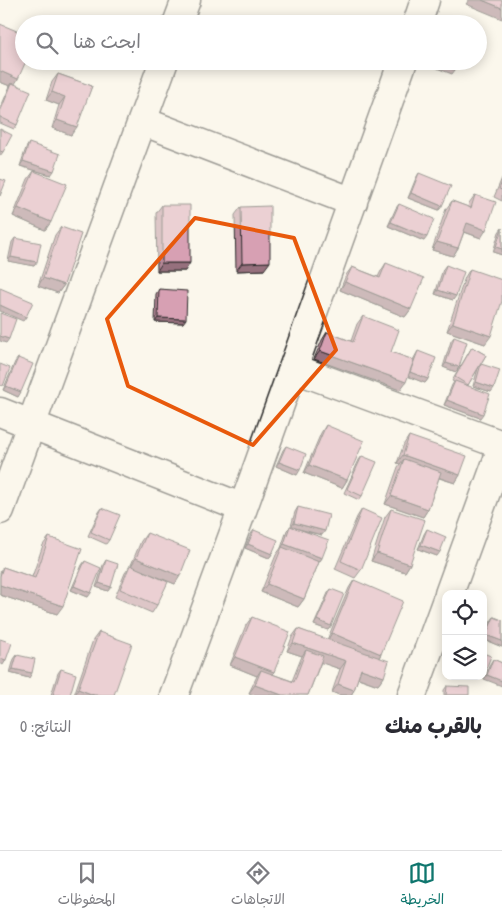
<!DOCTYPE html>
<html lang="ar">
<meta charset="utf-8">
<style>
:root{--surface:#fff;--page:#f7f7f7;--text:#2b2b33;--muted:#7c7c81;--line:#e1e1e2;--accent:#0f766e}
body{margin:0;font-family:"Patrick Hand","Playpen Sans Arabic",sans-serif;background:var(--page);color:var(--text);direction:rtl}
.controls{position:absolute;right:15px;bottom:15px;display:grid;overflow:hidden;border-radius:10px;box-shadow:0 2px 12px #0003}
.controls button{width:45px;height:45px;display:grid;place-items:center;padding:0;border:0;border-bottom:1px solid var(--line);background:var(--surface);color:var(--text);font:25px sans-serif}
.list{margin:0;padding:0;list-style:none}
h2{display:flex;justify-content:space-between;align-items:center;height:65px;margin:0;padding:0 20px;font-size:21px}
h2 small{font-size:16px;font-weight:400;color:var(--muted)}
.icon{flex:none;width:28px;height:28px;fill:none;stroke:currentColor;stroke-width:2;stroke-linecap:round;stroke-linejoin:round}
.map{position:relative;flex:none;width:502px;height:695px;overflow:hidden;direction:ltr}
.search{position:absolute;background:var(--surface);box-shadow:0 2px 12px #0003;left:15px;right:15px;top:15px;height:55px;display:flex;align-items:center;gap:12px;box-sizing:border-box;padding:0 18px;border-radius:28px;color:var(--muted);font-size:19px}
.sheet{height:155px;background:var(--surface)}
nav{display:flex;justify-content:space-around;align-items:center;box-sizing:border-box;height:70px;border-top:1px solid var(--line);background:var(--surface);font-size:14px;color:var(--muted)}
nav a{display:grid;justify-items:center;gap:2px}
nav .on{color:var(--accent)}
.map>svg:first-child{display:block}
.lines{fill:none;stroke-linecap:round;stroke-linejoin:round}
.minor-casing{stroke:#2b2b2b;stroke-width:31}
.minor{stroke:#fbf7ec;stroke-width:28}
.wall{fill:#b98a9a;stroke:#2b2b2b}
.shaded-wall{fill:#96707d;stroke:#2b2b2b}
.building{fill:#d7a0b3;stroke:#2b2b2b}
.marked{fill:none;stroke:#e8590c;stroke-width:4;stroke-linejoin:round}
</style>
<div class="map">
<svg width="502" height="695" viewBox="0 0 502 695">
<rect width="100%" height="100%" fill="#fbf7ec"/>
<filter id="ink" filterUnits="userSpaceOnUse"><feTurbulence type="fractalNoise" baseFrequency=".02" numOctaves="2"/><feDisplacementMap in="SourceGraphic" scale="10" xChannelSelector="R" yChannelSelector="G"/><feConvolveMatrix kernelMatrix="1 2 1 2 8 2 1 2 1" color-interpolation-filters="sRGB"/></filter>
<g filter="url(#ink)">
<g class="lines">
<defs>
<path id="minor" d="M177,24L186,0
M417,24L425,0
M142,121L353,202
M293,368L502,445
M0,412L243,508
M0,510L164,61
M449,594L502,448
M174,695L243,508L403,61
M412,695L446,602"/>
</defs>
<use href="#minor" class="minor-casing"/>
<use href="#minor" class="minor"/>
</g>
<path class="wall" d="M58,74L92,86L71,135L52,128L59,105L46,100L52,82Z
M0,82L15,84L17,125L14,129L0,123V109L10,86Z
M0,129L3,152L0,156Z
M29,143L51,175L20,166L26,148Z
M34,171L51,222L45,230L13,216L28,179Z
M419,173L442,206L439,210L408,198L416,178Z
M502,178V201L494,197Z
M475,195L481,238L464,232L458,248L453,256L432,250L446,209L452,201L468,207L469,203Z
M399,204L424,241L388,226L396,208Z
M162,205L185,271H157L156,213Z
M241,207L264,270L236,271L235,215Z
M61,227L64,285L58,293L38,286L55,235Z
M502,228V255L493,252L499,232Z
M15,238L37,262L34,266L8,261L12,242Z
M386,263L411,309L405,317L340,290L346,275L352,267L378,277L381,271Z
M446,265L453,300L435,294L443,269Z
M470,269L485,344L447,331L465,277Z
M159,289L183,323L155,322L156,294Z
M363,316L391,352L413,360L418,351L428,379L425,383L408,376L400,390L314,359L322,340L327,332L351,341L357,324Z
M454,337L459,367L456,372L443,367L451,341Z
M472,347L486,355L468,385L480,418L444,405L452,385L454,382L452,381Z
M18,358V397L3,390L15,362Z
M481,364L491,392L473,386L478,368Z
M326,425L347,480L342,488L304,473L321,433Z
M409,436L460,475L455,483L439,478L428,509L423,517L385,504L398,467L400,464L397,463L404,444Z
M286,446L297,475L276,466L283,450Z
M362,456V496L359,500L344,493L359,460Z
M298,507L322,535L300,530L322,558L319,562L304,599L298,607L261,592L276,555L281,548L287,530L291,526L295,512Z
M102,508L109,540L106,544L88,536L99,512Z
M362,509L361,570L355,578L335,569L357,517Z
M391,509L410,564L405,572L371,561L385,517Z
M427,529L437,556L418,549L424,534Z
M254,530L272,554L269,558L245,548L251,534Z
M147,533L175,584L151,574L157,605L152,613L115,597L125,573L131,565L141,541Z
M49,537L57,614L0,595V572L3,567L32,577L43,545Z
M106,560L108,591L96,587L103,565Z
M85,561L88,597L71,590L82,565Z
M354,580L381,654L379,658L384,677L378,685L358,678L354,690L351,695H339L332,692L340,669L321,662L308,695L249,693L257,676L230,665L246,625L252,617L274,672L272,674L292,681L302,656L287,651L292,637L298,629L327,640L349,588Z
M331,589V626L328,630L314,625L328,593Z
M494,617L502,620V647L483,639L491,621Z
M99,632L114,695H74L93,640Z
M17,655L29,678L10,673L14,659Z
M493,659L502,663L484,679L490,664Z
M61,669L70,695H51L58,673Z
M447,686L469,695H444V690Z"/>
<path class="shaded-wall" d="M469,0H482L502,8V19L466,4Z
M437,63L455,70L452,74L434,67Z
M0,71L18,79L13,87L12,83L10,86L0,82Z
M52,92L65,97L59,105L46,100Z
M57,120L77,127L71,135L52,128Z
M23,161L54,171L51,175L20,166Z
M411,193L442,206L439,210L408,198Z
M18,208L51,222L45,230L13,216Z
M391,222L427,237L424,241L388,226Z
M467,223L486,230L481,238L462,231Z
M437,242L458,248L453,256L432,250Z
M496,247L502,249V255L493,252Z
M11,257L37,262L34,266L8,261Z
M270,262L264,270L236,271L242,263Z
M162,263H190L185,271H157Z
M43,278L64,285L58,293L38,286Z
M345,282L411,309L405,317L340,290Z
M438,290L456,296L453,300L435,294Z
M0,305L26,317L23,321L0,311Z
M158,318L186,319L183,323L155,322Z
M453,323L491,336L485,344L447,331Z
M0,336L9,339L6,343L0,341Z
M320,351L406,382L400,390L314,359Z
M446,363L459,367L456,372L443,367Z
M410,372L428,379L425,383L407,376Z
M476,382L494,388L491,392L473,386Z
M6,386L21,392L18,397L3,390Z
M447,400L483,414L480,418L444,405Z
M403,455L460,475L455,483L402,465L404,459L400,464L397,463Z
M279,462L300,470L297,475L276,466Z
M309,465L347,480L342,488L304,473Z
M391,496L428,509L423,517L385,504Z
M294,523L325,531L322,535L291,527Z
M248,544L272,554L269,558L245,548Z
M284,544L322,558L319,562L281,548Z
M421,545L440,552L437,556L418,549Z
M377,553L410,564L405,572L371,561Z
M136,558L180,576L175,584L131,566Z
M99,583L111,587L108,591L96,587Z
M267,584L304,599L298,607L261,592Z
M0,585L63,606L57,614L0,595Z
M74,586L91,593L88,597L71,590Z
M317,620L331,626L328,630L314,625Z
M332,633L381,654L376,662L327,641Z
M486,635L502,641V647L483,639Z
M293,643L346,661L340,669L304,657L306,650L302,656L287,651Z
M235,657L274,672L268,680L261,670L257,676L230,665Z
M0,658L6,660L3,665L0,663Z
M13,669L32,673L29,678L10,673Z
M361,669L384,677L378,685L356,677Z
M487,675L502,681V686L484,679Z
M338,684L354,690L351,695H339L332,692Z
M255,685L282,695H255L249,693Z
M78,689L94,695H75Z"/>
<path class="building" d="M482,0H502V8Z
M0,24L24,34V61H26L18,79L0,71Z
M437,61H458L455,70L437,63Z
M58,74L92,86L77,127L57,120L65,97L52,92Z
M12,83L31,91L17,125L0,117V112Z
M0,129L12,135L3,152L0,151Z
M29,143L60,154L54,171L23,161Z
M34,171L67,184L51,222L18,208Z
M419,173L451,186L442,206L411,193Z
M0,179L6,181L0,196Z
M502,182V190L499,189Z
M475,195L496,202L486,230L467,223L458,248L437,242L452,201L471,208Z
M399,204L434,219L427,237L391,222Z
M162,205H190V263H162Z
M270,206V262L242,263L241,207Z
M61,227L81,234L64,285L43,278Z
M502,228V249L496,247Z
M15,238L41,243L37,262L11,257Z
M386,263L424,278L411,309L345,282L352,267L380,278Z
M446,265L464,272L456,296L438,290Z
M470,269L502,280V301L491,336L453,323Z
M0,288L33,302L26,317L0,305Z
M159,289L187,291L186,319L158,318Z
M0,313L16,319L9,339L0,336Z
M363,316L399,330L391,352L414,360L406,382L320,351L327,332L353,342Z
M454,337L467,342L459,367L446,363Z
M472,347L486,355L468,385L455,377Z
M418,351L436,358L428,379L410,372Z
M18,358L33,364L21,392L6,386Z
M0,364L10,368L3,386L0,385Z
M481,364L500,370L494,388L476,382Z
M455,381L490,394L483,414L447,400Z
M326,425L364,441L347,480L309,465Z
M409,436L467,456L460,475L403,455Z
M286,446L306,454L300,470L279,462Z
M362,456L377,462L362,496L347,489Z
M404,459L441,472L428,509L391,496Z
M298,507L329,515L325,531L294,523Z
M102,508L120,515L109,540L91,532Z
M362,509L382,518L361,570L341,561Z
M391,509L425,520L410,564L377,553Z
M290,526L329,540L322,558L284,544Z
M427,529L446,537L440,552L421,545Z
M254,530L278,540L272,554L248,544Z
M147,533L190,550L180,576L136,558Z
M49,537L82,549L63,606L0,585V576L3,567L35,578Z
M282,547L319,562L304,599L267,584Z
M106,560L118,564L111,587L99,583Z
M85,561L101,568L91,593L74,586Z
M130,565L168,582L157,605L120,589Z
M354,580L403,601L381,654L332,633Z
M331,589L344,594L331,626L317,620Z
M252,617L290,632L274,672L235,657Z
M494,617L502,620V641L486,635Z
M298,629L389,661L384,677L361,669L354,690L338,684L346,661L293,643Z
M99,632L132,644L114,695H94L78,689Z
M0,639L12,643L6,660L0,658Z
M306,650L323,656L308,695H282L255,685L261,670L294,682Z
M483,653L491,656L485,672L483,671Z
M17,655L35,659L32,673L13,669Z
M493,659L502,663V681L487,675Z
M61,669L76,674L70,695H53Z
M447,686L469,687V695H446Z"/>
</g>
<path d="M0 0H502V695H0ZM195,218L294,238L336,350L253,445L128,386L107,319Z" fill="#fbf7ec" fill-opacity=".55" fill-rule="evenodd"/>
<path class="marked" d="M195,218L294,238L336,350L253,445L128,386L107,319Z"/>
</svg>
<div class="controls">
<button><svg class="icon" aria-label="locate" viewBox="0 0 24 24"><circle cx="12" cy="12" r="6"/><path d="M12 2v4M12 18v4M2 12h4M18 12h4"/></svg></button>
<button><svg class="icon" aria-label="layers" viewBox="0 0 24 24"><path d="M12 4l9 5-9 5-9-5zM3 14l9 5 9-5"/></svg></button>
</div>
<div class="search"><svg class="icon" aria-label="search" viewBox="0 0 24 24"><circle cx="10" cy="10" r="6"/><path d="M15 15l6 6"/></svg>ابحث هنا</div>
</div>
<section class="sheet">
<h2>بالقرب منك<small>النتائج: 0</small></h2>
<ul class="list">
</ul>
</section>
<nav>
<a class="on"><svg class="icon" aria-label="map" viewBox="0 0 24 24"><path d="M3 6l6-2 6 2 6-2v14l-6 2-6-2-6 2zM9 4v14M15 6v14"/></svg>الخريطة</a>
<a><svg class="icon" aria-label="directions" viewBox="0 0 24 24"><path d="M12 3l9 9-9 9-9-9zM9 14v-3h6M13 9l2 2-2 2"/></svg>الاتجاهات</a>
<a><svg class="icon" aria-label="saved" viewBox="0 0 24 24"><path d="M7 4h10v16l-5-4-5 4z"/></svg>المحفوظات</a>
</nav>
